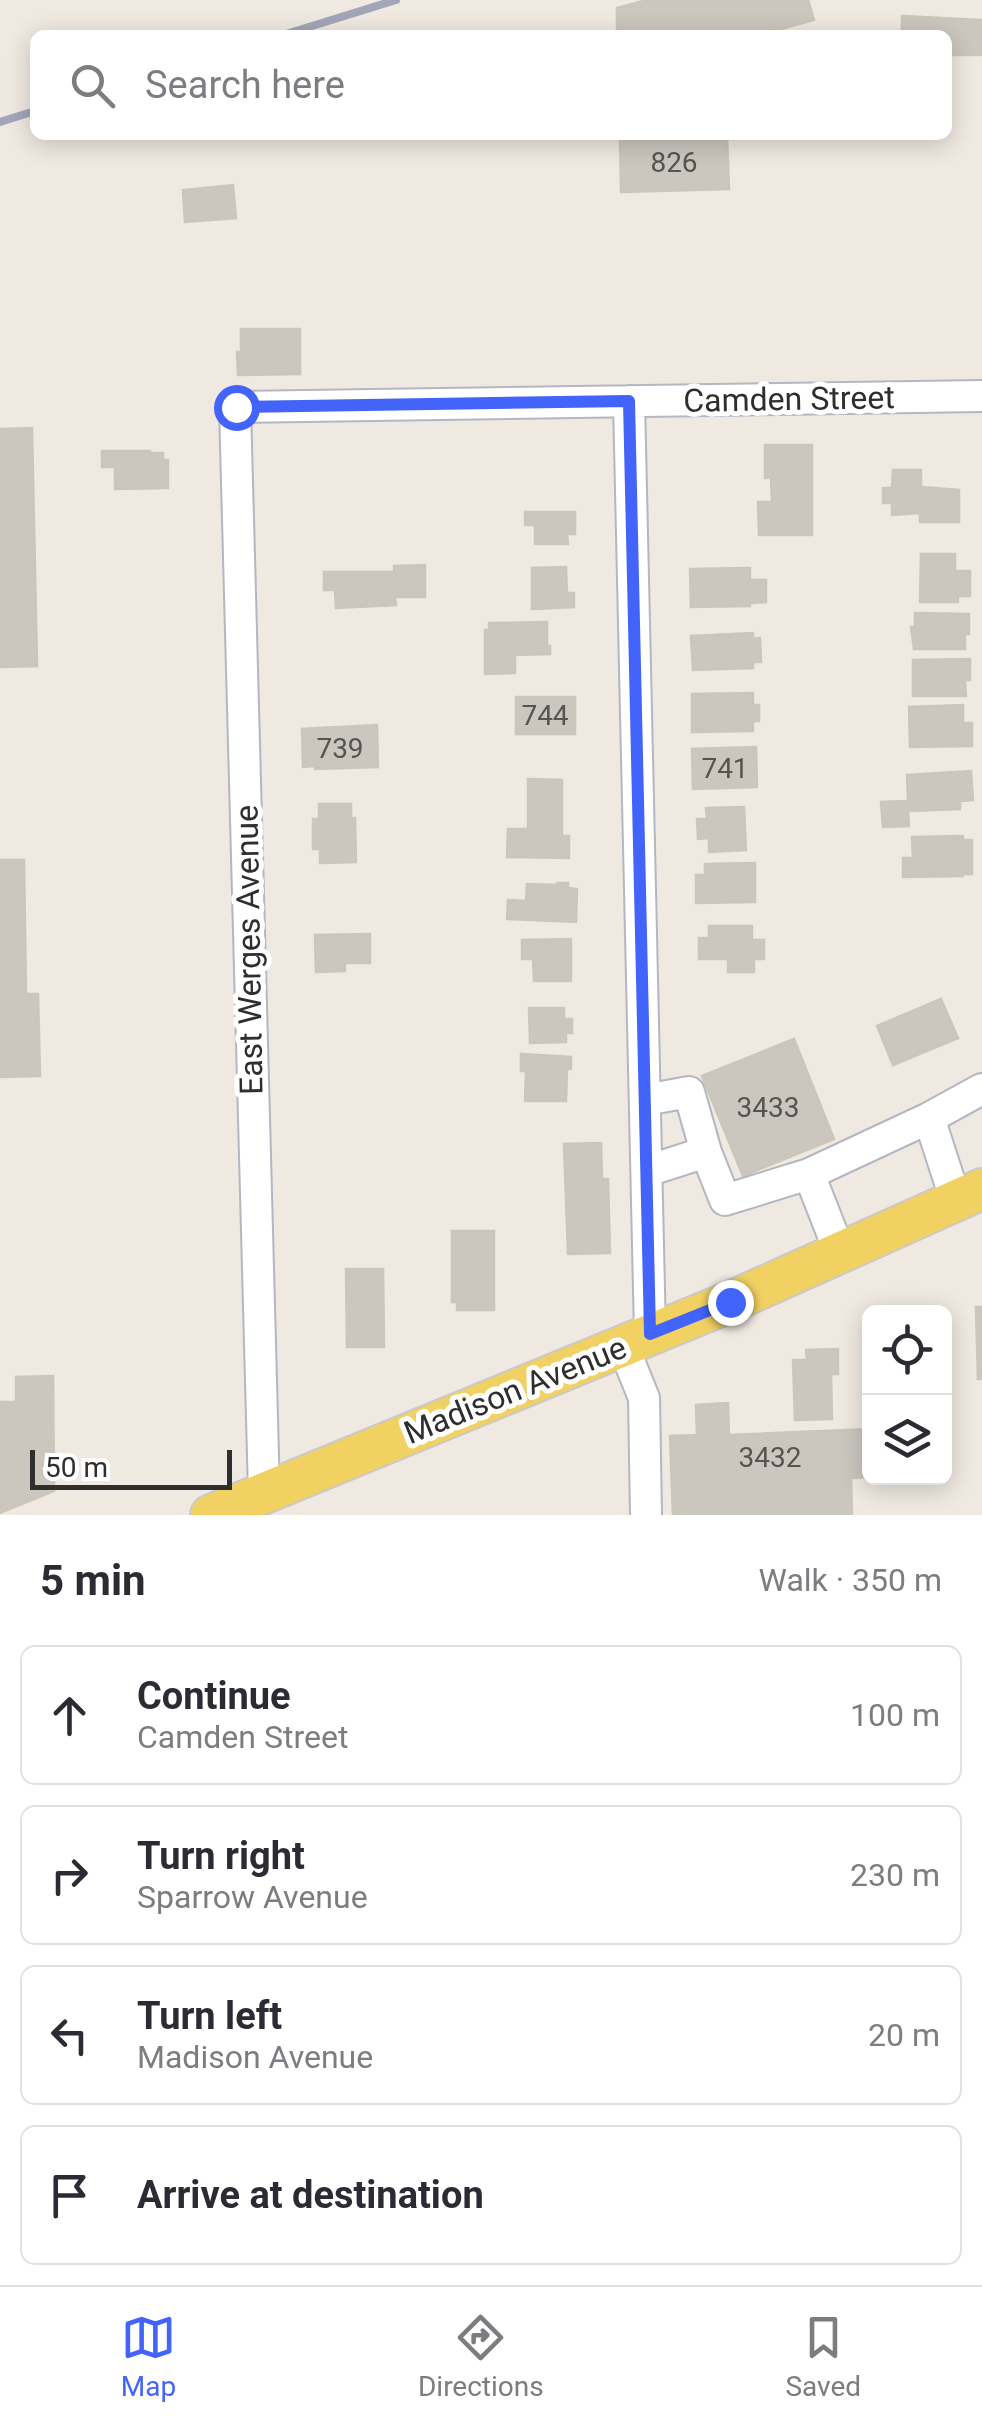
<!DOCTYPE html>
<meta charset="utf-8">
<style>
:root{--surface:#fff;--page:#f2f2f3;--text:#2b2b33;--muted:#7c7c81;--line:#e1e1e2;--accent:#4264fb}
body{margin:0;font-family:Roboto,sans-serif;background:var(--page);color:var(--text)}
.controls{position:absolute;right:30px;bottom:30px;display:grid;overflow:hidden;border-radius:15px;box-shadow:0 5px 25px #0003}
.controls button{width:90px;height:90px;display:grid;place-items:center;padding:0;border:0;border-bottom:2px solid var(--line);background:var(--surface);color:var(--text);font:50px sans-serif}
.scale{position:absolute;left:30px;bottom:25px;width:202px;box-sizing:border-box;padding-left:10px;border:5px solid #2e2e2e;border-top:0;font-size:28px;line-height:35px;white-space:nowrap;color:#2e2e2e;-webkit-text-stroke:8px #fff;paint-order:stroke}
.stop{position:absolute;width:30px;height:30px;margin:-22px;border:8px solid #4264fb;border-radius:50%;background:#fff}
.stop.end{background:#4264fb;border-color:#fff;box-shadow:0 2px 10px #0008}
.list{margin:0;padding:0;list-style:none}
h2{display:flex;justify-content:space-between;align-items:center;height:130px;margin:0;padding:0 40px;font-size:42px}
h2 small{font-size:32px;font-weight:400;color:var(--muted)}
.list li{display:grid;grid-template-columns:65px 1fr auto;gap:30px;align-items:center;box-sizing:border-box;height:140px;margin:0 20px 20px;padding:0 20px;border:2px solid var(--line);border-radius:15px}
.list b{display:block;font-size:38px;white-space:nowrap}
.list p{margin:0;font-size:32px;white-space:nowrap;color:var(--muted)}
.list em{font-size:32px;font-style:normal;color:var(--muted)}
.icon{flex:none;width:55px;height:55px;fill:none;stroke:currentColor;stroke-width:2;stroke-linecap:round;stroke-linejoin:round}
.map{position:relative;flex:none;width:982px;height:1515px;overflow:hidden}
.search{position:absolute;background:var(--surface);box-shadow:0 5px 25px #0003;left:30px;right:30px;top:30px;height:110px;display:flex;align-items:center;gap:25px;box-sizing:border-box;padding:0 35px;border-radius:15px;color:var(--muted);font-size:38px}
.sheet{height:770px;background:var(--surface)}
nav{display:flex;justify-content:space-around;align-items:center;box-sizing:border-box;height:140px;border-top:2px solid var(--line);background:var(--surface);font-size:28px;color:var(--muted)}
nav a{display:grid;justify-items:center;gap:5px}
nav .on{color:var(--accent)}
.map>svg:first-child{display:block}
.building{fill:#cbc7bf;stroke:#cbc5ba;stroke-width:2.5}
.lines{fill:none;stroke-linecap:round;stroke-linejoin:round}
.minor-casing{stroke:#b4b7c1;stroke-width:34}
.major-casing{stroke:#c9c9c9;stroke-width:44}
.minor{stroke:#fff;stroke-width:30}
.major{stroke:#f2d163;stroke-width:40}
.rail{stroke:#a3a6b8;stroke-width:8}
.route{stroke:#4264fb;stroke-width:12}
.labels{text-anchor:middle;stroke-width:10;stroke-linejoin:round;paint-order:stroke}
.number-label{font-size:28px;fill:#555452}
.street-label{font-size:32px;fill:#2e2e2e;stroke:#fff}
</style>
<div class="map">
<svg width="982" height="1515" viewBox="0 0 982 1515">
<rect width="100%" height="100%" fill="#efe9e1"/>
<path class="building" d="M647,0H808L814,20L759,35H617V8Z
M902,16L982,20V55H950V58H947V35H902Z
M620,135H727L729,189L621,192Z
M233,185L236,218L185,222L183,190Z
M241,329H300V374L238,375L237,352H241Z
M32,428L37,666L0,667V429Z
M765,445H812V535H759L758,502H772L771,477L765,478Z
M102,451H150V453H163V460H168V488L115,489V467H102Z
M893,470H921V487L959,490V522H920V513L892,515V503H883V488H892Z
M525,512H575V534H567L568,544H535V525H525Z
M921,554H955V571H970V596H958V602H920Z
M425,565V597H395L396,605L336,608L335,590H324V572H394V566Z
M566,567L567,593H574V607L532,609V568Z
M750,568V580H766V602L750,603V606L691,607L690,569Z
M915,613L969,614V634H965V649H914L911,627H915Z
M547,622V646H550V654L515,655V673L485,674V630H489V623Z
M753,633V639L760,638L761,662H753V668L693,670L691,636Z
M970,659V680H965L966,696H913V660Z
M753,693V705H759V721H753V731L692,732V694Z
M516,697H575V734H516Z
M963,705V723H972V746L910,747L909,707Z
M377,725L378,767L315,769V766L303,767L302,729Z
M756,747L757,787L693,789L692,749Z
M971,771L973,800L960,801V809L908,811L909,826L883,827L881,802L908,801L907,775Z
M528,779L562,780V836H569V858L507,857L508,829H528Z
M319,804H351V818H355L356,862L320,863V849H313V819H319Z
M744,807L746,850L709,852V838L698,839L697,819H707L706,808Z
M963,836V840H972V874H963V876L903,877V858H913L912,837Z
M0,860H24L26,994H38L40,1076L0,1077Z
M755,863V902L696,903V875H705V864Z
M557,883H568V888L577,889L576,922L507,919L508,900L526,901L527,884L557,885Z
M709,926H752V940H764V959H754V972H728V959H699V938H709Z
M370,934V963H345V971L316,972L315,935Z
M571,939V981H534L533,959H522V940Z
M941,999L958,1038L893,1065L877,1026Z
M529,1008H564V1019H572V1033H566V1042L530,1043Z
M794,1039L834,1139L743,1176L702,1076Z
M521,1054L571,1057V1069H567L566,1101H525L526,1071H521Z
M601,1143L602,1179H608L610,1253L568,1254L564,1144Z
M452,1231H494V1310H457V1302H452Z
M346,1269H383L384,1347H347Z
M976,1307H982V1379H978Z
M838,1349V1374H831L832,1419L795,1420L793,1360H807L806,1350Z
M53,1376L54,1491L0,1513V1402H16V1377Z
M728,1403L729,1435L870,1429V1477L851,1478L852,1515H673L670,1436L697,1435L696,1405Z"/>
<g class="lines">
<defs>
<path id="minor" d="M629,401L650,1334
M645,1100L689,1092L706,1152
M929,1118L982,1089
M647,1171L706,1152L725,1200L809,1174L840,1253
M809,1174L929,1118L956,1201
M623,1346L644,1398L646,1515
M264,1493L235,407L982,396"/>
<path id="major" d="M211,1515L730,1302L982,1189"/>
</defs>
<use href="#minor" class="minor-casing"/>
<use href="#major" class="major-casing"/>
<use href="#minor" class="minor"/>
<use href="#major" class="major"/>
<path class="rail" d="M283,35L396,0
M0,122L35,111"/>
</g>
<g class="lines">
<path class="route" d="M236,407L629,401L650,1334L730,1302"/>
</g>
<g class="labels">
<g class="number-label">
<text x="674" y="172">826</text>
<text x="545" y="725">744</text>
<text x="340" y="758">739</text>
<text x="725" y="778">741</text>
<text x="768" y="1117">3433</text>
<text x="770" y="1467">3432</text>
</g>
<g class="street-label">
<text transform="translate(789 399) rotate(-1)" y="11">Camden Street</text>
<text transform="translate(249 950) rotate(-91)" y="11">East Werges Avenue</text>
<text transform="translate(515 1390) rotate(-22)" y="11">Madison Avenue</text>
</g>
</g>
</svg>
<div class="controls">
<button><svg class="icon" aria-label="locate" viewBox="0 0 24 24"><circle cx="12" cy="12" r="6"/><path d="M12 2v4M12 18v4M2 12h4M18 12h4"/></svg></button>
<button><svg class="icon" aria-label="layers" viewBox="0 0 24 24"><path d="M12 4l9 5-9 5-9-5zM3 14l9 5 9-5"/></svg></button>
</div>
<div class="scale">50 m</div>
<div class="stop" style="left:236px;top:407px"></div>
<div class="stop end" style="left:730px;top:1302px"></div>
<div class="search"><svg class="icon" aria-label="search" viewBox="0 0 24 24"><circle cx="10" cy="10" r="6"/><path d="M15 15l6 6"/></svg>Search here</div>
</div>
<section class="sheet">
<h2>5 min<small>Walk · 350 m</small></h2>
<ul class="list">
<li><svg class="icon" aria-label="ahead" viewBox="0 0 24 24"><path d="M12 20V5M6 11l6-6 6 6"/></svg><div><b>Continue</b><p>Camden Street</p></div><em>100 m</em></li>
<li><svg class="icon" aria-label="right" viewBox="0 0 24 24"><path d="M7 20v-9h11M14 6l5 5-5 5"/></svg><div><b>Turn right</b><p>Sparrow Avenue</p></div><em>230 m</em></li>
<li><svg class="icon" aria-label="left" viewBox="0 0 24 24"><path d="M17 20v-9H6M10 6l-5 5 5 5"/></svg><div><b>Turn left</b><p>Madison Avenue</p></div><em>20 m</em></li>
<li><svg class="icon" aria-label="arrive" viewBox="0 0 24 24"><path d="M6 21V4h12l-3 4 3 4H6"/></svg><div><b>Arrive at destination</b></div></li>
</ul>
</section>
<nav>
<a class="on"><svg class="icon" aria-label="map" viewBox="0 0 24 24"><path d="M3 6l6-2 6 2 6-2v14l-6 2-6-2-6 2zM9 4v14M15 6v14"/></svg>Map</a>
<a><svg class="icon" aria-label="directions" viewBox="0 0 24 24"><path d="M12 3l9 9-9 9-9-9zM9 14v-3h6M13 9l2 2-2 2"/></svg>Directions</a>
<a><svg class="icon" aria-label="saved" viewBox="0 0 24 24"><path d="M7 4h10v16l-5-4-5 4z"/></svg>Saved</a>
</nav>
